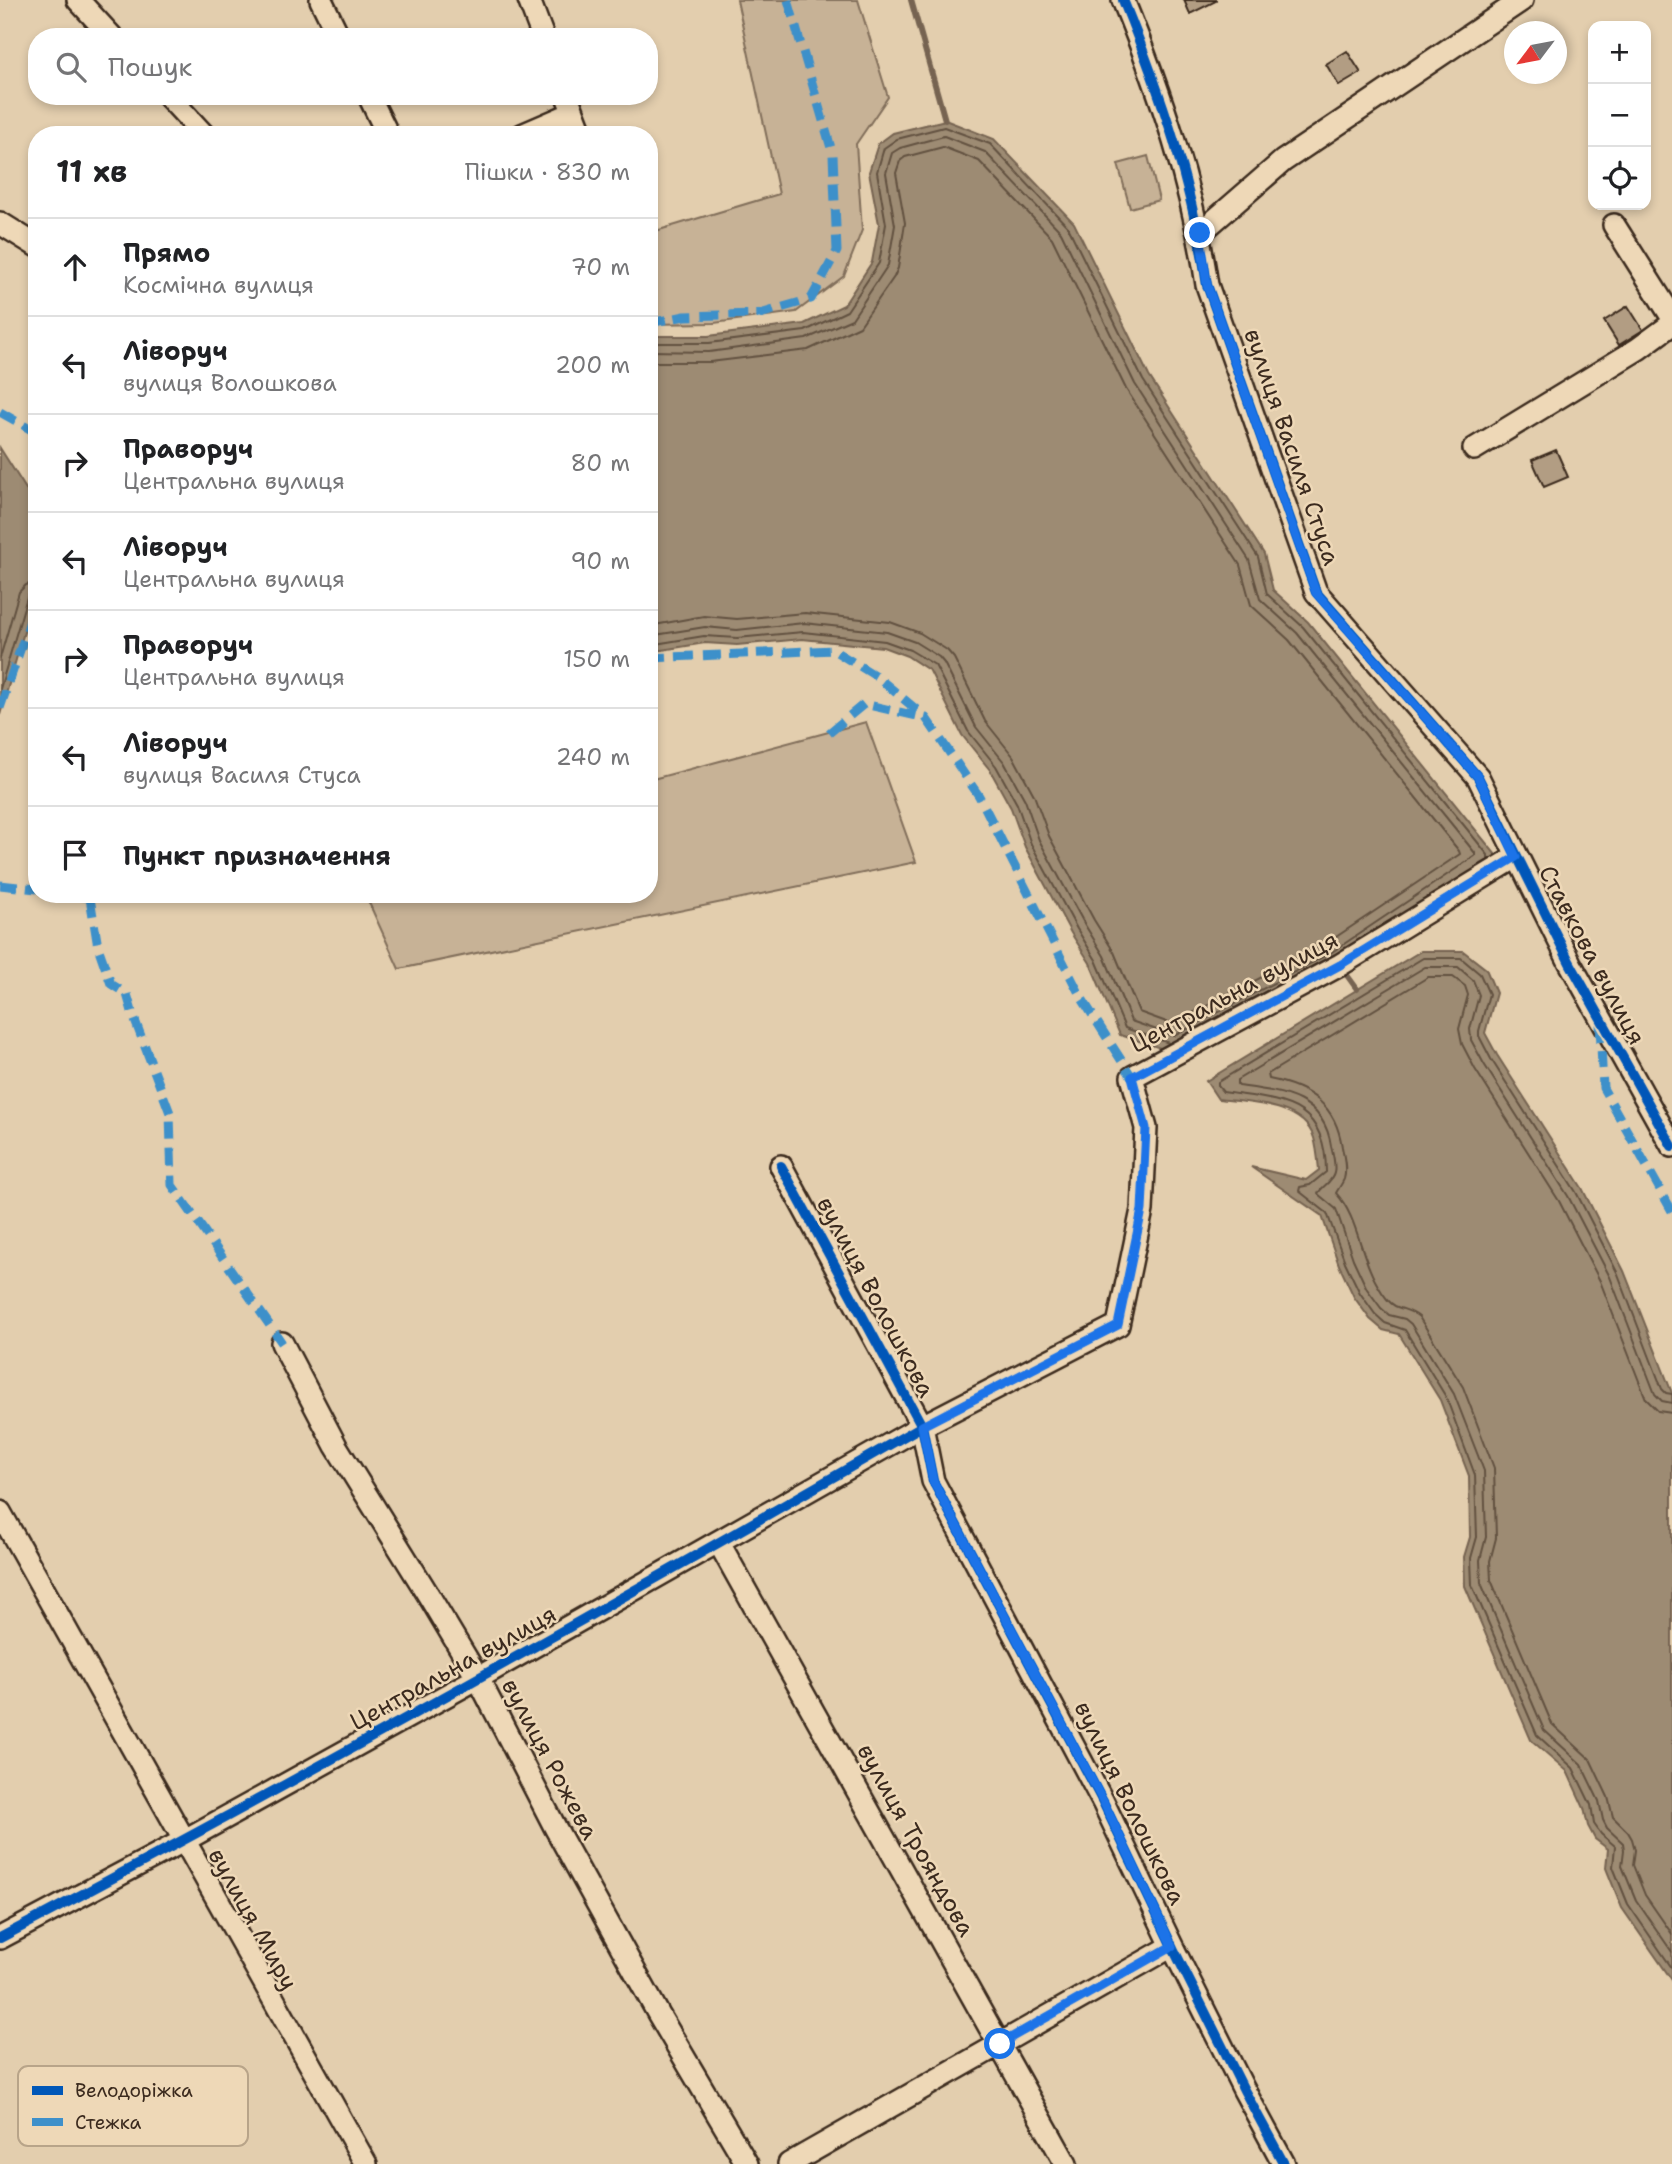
<!DOCTYPE html>
<html lang="uk">
<meta charset="utf-8">
<style>
:root{--surface:#fff;--page:#f2f2f2;--text:#202124;--muted:#757577;--line:#e0e0e0}
body{margin:0;font-family:"Shantell Sans",sans-serif;background:var(--page);color:var(--text)}
.controls{position:absolute;right:21px;top:21px;display:grid;overflow:hidden;border-radius:14px;box-shadow:0 4px 10px #0003}
.controls button{width:63px;height:63px;display:grid;place-items:center;padding:0;border:0;border-bottom:2px solid var(--line);background:var(--surface);color:var(--text);font:35px sans-serif}
.compass{position:absolute;left:1504px;top:21px;width:63px;height:63px;border-radius:50%;background:var(--surface);box-shadow:0 4px 10px #0003;rotate:238deg}
.stop{position:absolute;width:21px;height:21px;margin:-16px;border:5px solid #1a73e8;border-radius:50%;background:#fff}
.stop.end{background:#1a73e8;border-color:#fff;box-shadow:0 2px 7px #0008}
.list{margin:0;padding:0;list-style:none}
h2{display:flex;justify-content:space-between;align-items:center;height:91px;margin:0;padding:0 28px;font-size:30px}
h2 small{font-size:23px;font-weight:400;color:var(--muted)}
.list li{display:grid;grid-template-columns:46px 1fr auto;gap:21px;align-items:center;box-sizing:border-box;height:98px;padding:0 28px;border-top:2px solid var(--line)}
.list b{display:block;font-size:26px;white-space:nowrap}
.list p{margin:0;font-size:23px;white-space:nowrap;color:var(--muted)}
.list em{font-size:23px;font-style:normal;color:var(--muted)}
.icon{flex:none;width:38px;height:38px;fill:none;stroke:currentColor;stroke-width:2;stroke-linecap:round;stroke-linejoin:round}
.map{position:relative;flex:none;width:1672px;height:2164px;overflow:hidden}
.search{position:absolute;background:var(--surface);box-shadow:0 4px 10px #0003;left:28px;top:28px;width:630px;height:77px;display:flex;align-items:center;gap:18px;box-sizing:border-box;padding:0 24px;border-radius:28px;color:var(--muted);font-size:26px}
.panel{position:absolute;background:var(--surface);box-shadow:0 4px 10px #0003;left:28px;top:126px;width:630px;height:777px;border-radius:28px}
.map>svg:first-child{display:block}
.green{fill:#c7b296;stroke:#816e5a;stroke-width:2}
.water{fill:#9d8b73;stroke:#766451;stroke-width:2}
.lines{fill:none;stroke-linecap:round;stroke-linejoin:round}
.shore{stroke:#625140;stroke-width:2}
.stream{stroke:#766451;stroke-width:6}
.building{fill:#b29d83;stroke:#3b2a1e;stroke-width:2}
.minor-casing{stroke:#3b2a1e;stroke-width:26}
.minor{stroke:#eed8b7;stroke-width:21}
.quiet{stroke:#3e90ca;stroke-width:9;stroke-dasharray:18 9;stroke-linecap:butt}
.cycleway-casing{stroke:#eed8b7;stroke-width:15}
.cycleway{stroke:#0057b8;stroke-width:10}
.route{stroke:#1a73e8;stroke-width:9}
.labels{text-anchor:middle;stroke-width:5;stroke-linejoin:round;paint-order:stroke}
.street-label{font-size:24px;fill:#3b2a1e;stroke:#eed8b7}
.key{fill:#eed8b7;stroke:#b8a489;stroke-width:2}
.key-label{font-size:19px;fill:#3b2a1e}
</style>
<div class="map">
<svg width="1672" height="2164" viewBox="0 0 1672 2164">
<rect width="100%" height="100%" fill="#e3ceae"/>
<filter id="ink" filterUnits="userSpaceOnUse"><feTurbulence type="fractalNoise" baseFrequency=".0143" numOctaves="2"/><feDisplacementMap in="SourceGraphic" scale="14" xChannelSelector="R" yChannelSelector="G"/><feConvolveMatrix kernelMatrix="1 2 1 2 8 2 1 2 1" color-interpolation-filters="sRGB"/></filter>
<g filter="url(#ink)">
<path class="green" d="M737,0H858L888,97L856,144L862,230L844,276L796,312L714,323L649,324V233L779,194Z
M1148,156L1159,200L1130,208L1118,164Z
M866,722L916,862L399,969L365,894H649V780Z"/>
<path class="water" d="M945,120L994,139L1074,223L1149,376L1264,554L1273,590L1308,622L1500,860L1176,1053L1120,1035L1090,963L1071,933L1025,847L1011,808L990,770L962,735L930,671L907,656L883,647L802,639L737,645L705,643L649,652V336H708L804,324L844,305L872,262L879,224L869,172L878,144L893,133Z
M0,448L26,489L37,499V587L0,715Z
M1421,951H1463L1486,969L1496,993L1485,1033L1497,1055L1582,1188L1624,1271L1672,1393V1980L1622,1908L1606,1868L1608,1849L1595,1839L1588,1826L1584,1808L1567,1771L1531,1740L1465,1586L1464,1557L1470,1537L1469,1476L1440,1400L1399,1334L1383,1330L1370,1319L1354,1297L1339,1265L1322,1216L1251,1167L1306,1180L1319,1170C1318,1160 1317,1148 1314,1138C1303,1103 1248,1103 1218,1099L1206,1081Z"/>
<g class="lines">
<path class="shore" d="M649,343H709L805,331L847,311L879,263L886,224L877,172L884,148L897,139L944,127L990,144L1068,227L1143,380L1258,557L1267,594L1303,627L1488,855V860L1479,865
M649,351L709,352L806,339L852,319L888,265L895,225L886,173L892,153L900,148L944,136L985,152L1061,232L1135,384L1249,560L1260,599L1297,633L1475,853V856L1332,952L1174,1036L1131,1021L1104,956L1085,925L1039,840L1025,800L1004,762L976,727L944,663L939,657L915,642L887,632L804,623L737,630L705,627L649,636
M649,362H710L808,350L860,326L894,277L898,268L905,223L896,173L900,161L905,157L943,147L979,161L1052,238L1126,389L1240,565L1251,605L1289,640L1459,851L1460,854L1327,943L1172,1024L1139,1012L1114,952L1094,920L1049,836L1034,795L1013,756L985,721L954,658L947,650L920,633L890,622L805,613L737,619L704,616L649,626
M649,645L704,636L737,638L803,632L885,641L910,650L935,665L968,731L996,766L1017,804L1031,844L1077,929L1096,960L1125,1028L1169,1043
M0,658L19,592L26,585L37,582
M0,689L27,597L30,592L37,591
M1672,1394L1666,1393L1662,1389L1618,1274L1576,1192L1491,1059L1479,1036V1031L1489,994L1480,974L1461,958H1423L1218,1082V1086L1223,1092C1280,1101 1326,1099 1326,1172L1310,1185L1300,1187L1299,1191L1327,1213L1345,1262L1360,1293L1375,1314L1385,1323L1405,1330L1446,1397L1475,1475L1477,1537L1471,1558L1472,1585L1537,1735L1573,1768L1591,1805L1594,1824L1601,1834L1615,1846L1613,1867L1628,1904L1672,1968
M1672,1403L1662,1401L1655,1394L1610,1277L1568,1196L1484,1064L1471,1040L1470,1029L1479,995L1473,980L1458,967H1425L1237,1080V1084L1239,1086C1281,1092 1324,1096 1331,1146C1333,1154 1336,1165 1334,1173C1332,1183 1321,1186 1318,1194L1336,1209L1353,1259L1367,1289L1381,1308L1389,1315L1405,1319L1411,1324L1454,1394L1484,1471L1486,1537L1480,1560L1481,1583L1544,1730L1581,1764L1599,1801L1603,1820L1607,1828L1623,1843L1624,1850L1622,1866L1636,1900L1672,1952
M1672,1413L1658,1411L1646,1399L1600,1281L1559,1201L1475,1069L1462,1044L1459,1029L1468,995L1465,986L1453,977H1428L1268,1074L1269,1079C1310,1087 1336,1105 1342,1147C1344,1157 1347,1169 1344,1179C1342,1184 1338,1189 1336,1193C1358,1217 1360,1256 1377,1284C1381,1291 1387,1302 1395,1306C1404,1310 1411,1310 1419,1317L1463,1387L1494,1468L1496,1538L1490,1561L1491,1580L1552,1724L1590,1759L1608,1797L1613,1817L1628,1832L1632,1839L1635,1850L1633,1865L1645,1895L1672,1934"/>
<path class="stream" d="M911,0L945,120
M1341,967L1357,989"/>
</g>
<path class="building" d="M1184,0H1216V1L1190,14Z
M1347,51L1361,73L1339,86L1326,64Z
M1628,306L1643,330L1619,345L1604,321Z
M1556,450L1568,477L1544,487L1532,460Z"/>
<g class="lines">
<defs>
<path id="minor" d="M78,0L112,37
M321,0L339,37
M529,0L543,37
M1123,0C1160,91 1193,187 1207,285L1316,592L1478,777L1570,963L1672,1146
M168,96L204,135
M369,96L388,135
M567,96L582,135
M522,135L573,113
M0,223L37,246
M1614,225L1672,317
M1200,233L1283,161L1522,0
M1474,449L1638,349L1672,324
M781,1166L922,1426L933,1481L1103,1802L1172,1946L1244,2090L1284,2164
M282,1343L336,1446L429,1596L478,1678L556,1829L659,2015L747,2164
M0,1512L366,2164
M719,1543L1066,2164
M0,1938L185,1840L478,1678L922,1426L1118,1325L1142,1210L1146,1128L1132,1077L1340,965L1516,857
M789,2164L1172,1946"/>
</defs>
<use href="#minor" class="minor-casing"/>
<use href="#minor" class="minor"/>
<path class="quiet" d="M649,323L685,316L760,314L811,299L837,251L833,155L788,0
M0,412L37,433
M649,658L833,650L876,676L924,716
M0,708L37,601
M829,733L864,704L926,718L979,796L1081,997L1132,1077
M0,885L37,889
M69,894L90,898L98,894
M90,898L98,947L111,984L127,994L133,1015L170,1113L172,1185L282,1343
M1600,1024L1603,1088L1672,1211"/>
<defs>
<path id="cycleway" d="M1123,0C1160,91 1193,187 1207,285L1316,592L1478,777L1570,963L1672,1146
M781,1166L922,1426L933,1481L1103,1802L1172,1946L1244,2090L1284,2164
M0,1938C311,1774 617,1602 922,1426"/>
</defs>
<use href="#cycleway" class="cycleway-casing"/>
<use href="#cycleway" class="cycleway"/>
</g>
</g>
<g class="lines" filter="url(#ink)">
<path class="route" d="M1000,2044L1172,1946L1103,1801L933,1481L922,1426L1118,1325L1142,1210L1146,1128L1132,1077L1340,965L1516,857L1478,777L1316,593L1207,285L1200,233"/>
</g>
<g class="labels">
<g class="street-label">
<text transform="translate(1292 447) rotate(71)" y="8">вулиця Василя Стуса</text>
<text transform="translate(1592 955) rotate(62)" y="8">Ставкова вулиця</text>
<text transform="translate(1234 992) rotate(-28)" y="8">Центральна вулиця</text>
<text transform="translate(876 1297) rotate(62)" y="8">вулиця Волошкова</text>
<text transform="translate(453 1668) rotate(-29)" y="8">Центральна вулиця</text>
<text transform="translate(550 1759) rotate(62)" y="8">вулиця Рожева</text>
<text transform="translate(1130 1803) rotate(64)" y="8">вулиця Волошкова</text>
<text transform="translate(916 1840) rotate(61)" y="8">вулиця Трояндова</text>
<text transform="translate(253 1919) rotate(61)" y="8">вулиця Миру</text>
</g>
</g>
<rect x="18" y="2066" width="230" height="80" rx="10" class="key"/>
<rect x="32" y="2086" width="31" height="9" fill="#0057b8"/>
<rect x="32" y="2118" width="31" height="8" fill="#3e90ca"/>
<g class="key-label">
<text x="75" y="2097">Велодоріжка</text>
<text x="75" y="2129">Стежка</text>
</g>
</svg>
<div class="controls">
<button>+</button>
<button>−</button>
<button><svg class="icon" aria-label="locate" viewBox="0 0 24 24"><circle cx="12" cy="12" r="6"/><path d="M12 2v4M12 18v4M2 12h4M18 12h4"/></svg></button>
</div>
<svg class="compass" viewBox="-18 -18 36 36"><path d="M0-13l5 13h-10z" fill="#e53935"/><path d="M0 13l5-13h-10z" fill="#757577"/></svg>
<div class="stop" style="left:1000px;top:2044px"></div>
<div class="stop end" style="left:1200px;top:233px"></div>
<div class="search"><svg class="icon" aria-label="search" viewBox="0 0 24 24"><circle cx="10" cy="10" r="6"/><path d="M15 15l6 6"/></svg>Пошук</div>
<section class="panel">
<h2>11 хв<small>Пішки · 830 m</small></h2>
<ul class="list">
<li><svg class="icon" aria-label="ahead" viewBox="0 0 24 24"><path d="M12 20V5M6 11l6-6 6 6"/></svg><div><b>Прямо</b><p>Космічна вулиця</p></div><em>70 m</em></li>
<li><svg class="icon" aria-label="left" viewBox="0 0 24 24"><path d="M17 20v-9H6M10 6l-5 5 5 5"/></svg><div><b>Ліворуч</b><p>вулиця Волошкова</p></div><em>200 m</em></li>
<li><svg class="icon" aria-label="right" viewBox="0 0 24 24"><path d="M7 20v-9h11M14 6l5 5-5 5"/></svg><div><b>Праворуч</b><p>Центральна вулиця</p></div><em>80 m</em></li>
<li><svg class="icon" aria-label="left" viewBox="0 0 24 24"><path d="M17 20v-9H6M10 6l-5 5 5 5"/></svg><div><b>Ліворуч</b><p>Центральна вулиця</p></div><em>90 m</em></li>
<li><svg class="icon" aria-label="right" viewBox="0 0 24 24"><path d="M7 20v-9h11M14 6l5 5-5 5"/></svg><div><b>Праворуч</b><p>Центральна вулиця</p></div><em>150 m</em></li>
<li><svg class="icon" aria-label="left" viewBox="0 0 24 24"><path d="M17 20v-9H6M10 6l-5 5 5 5"/></svg><div><b>Ліворуч</b><p>вулиця Василя Стуса</p></div><em>240 m</em></li>
<li><svg class="icon" aria-label="arrive" viewBox="0 0 24 24"><path d="M6 21V4h12l-3 4 3 4H6"/></svg><div><b>Пункт призначення</b></div></li>
</ul>
</section>
</div>
